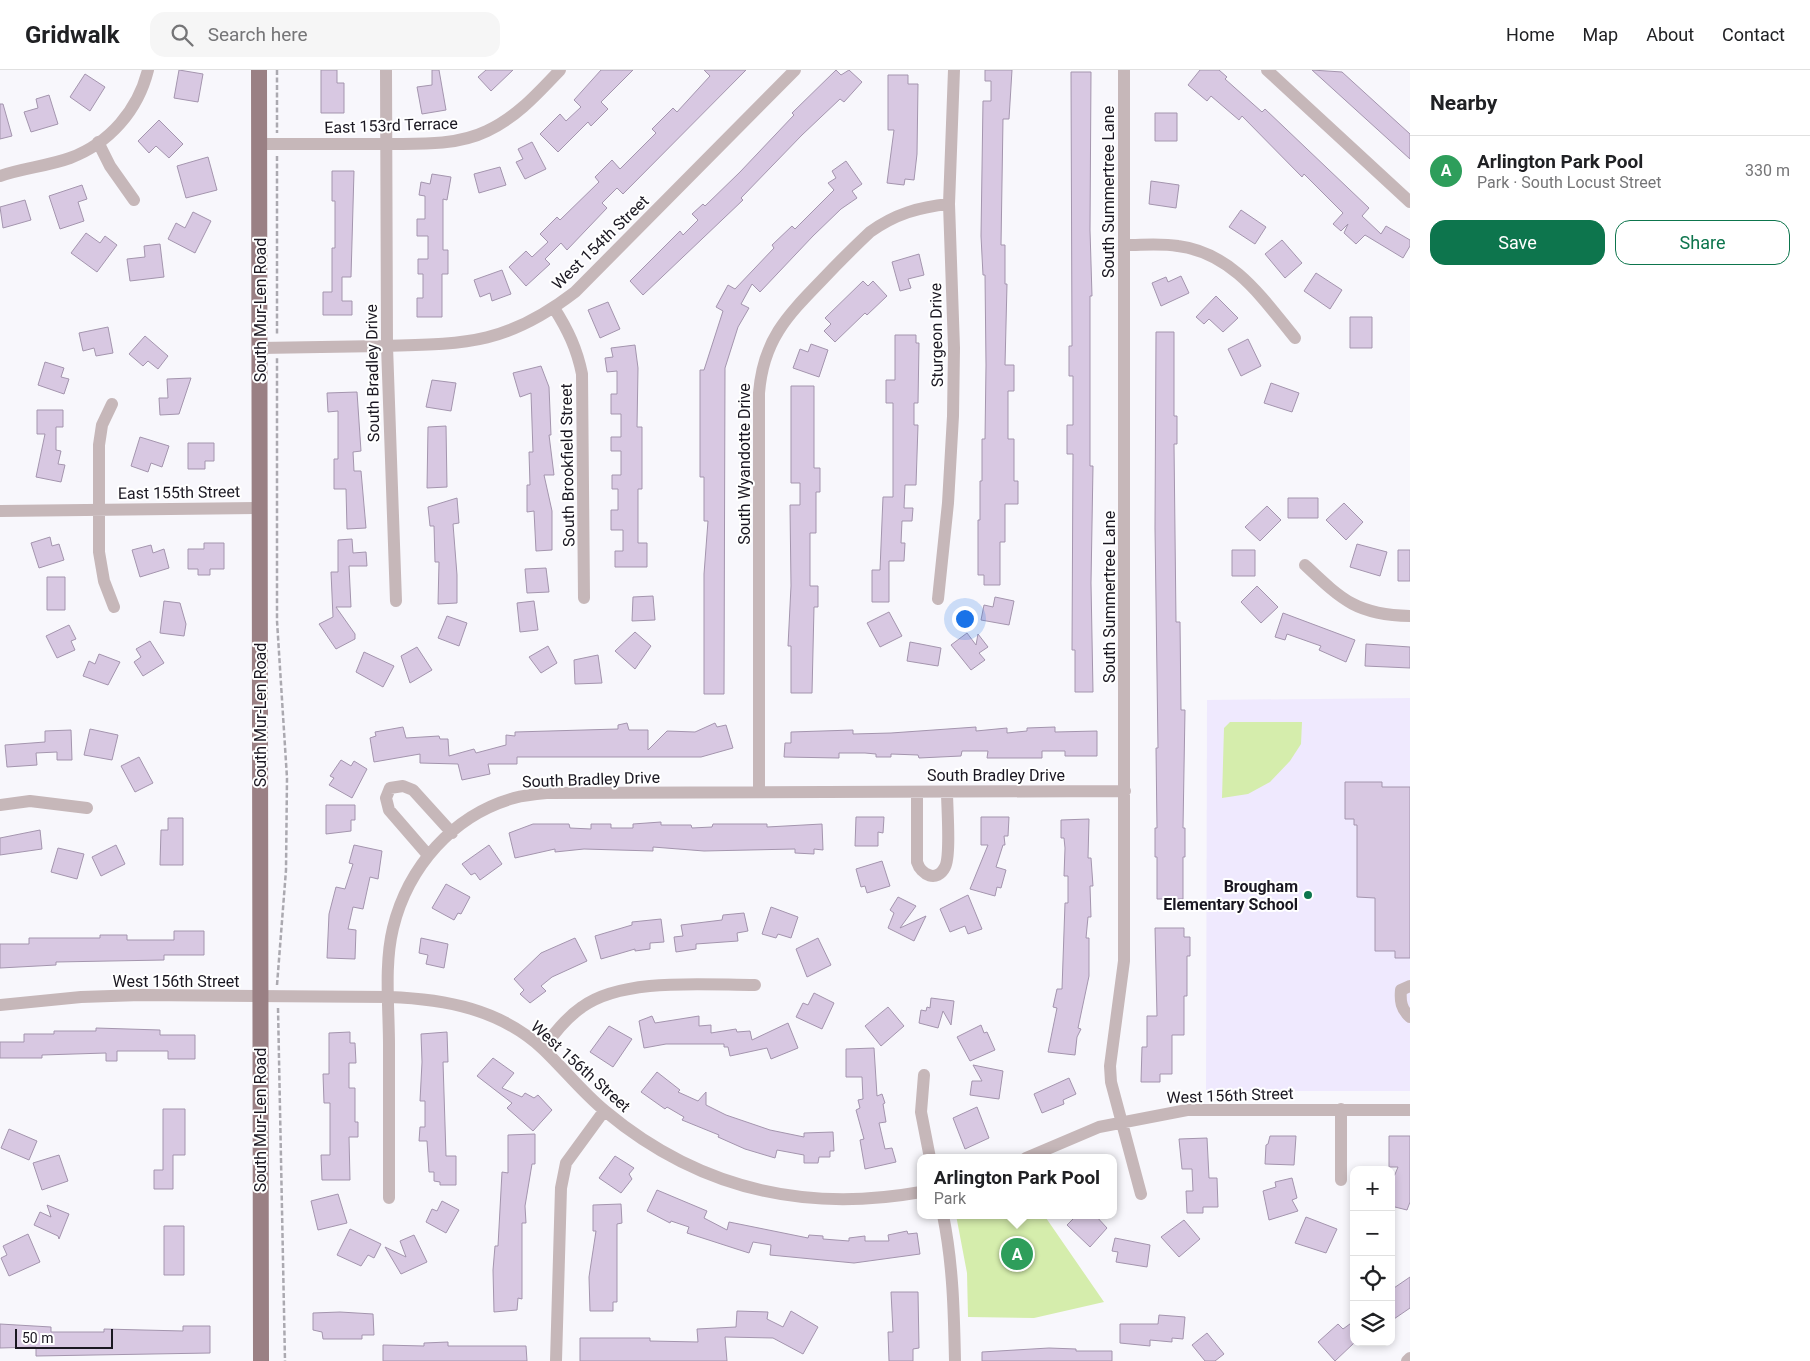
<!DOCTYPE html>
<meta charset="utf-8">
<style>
:root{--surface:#fff;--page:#f6f6f6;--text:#202124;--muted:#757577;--line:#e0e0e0;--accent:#0d754d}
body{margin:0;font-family:Roboto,sans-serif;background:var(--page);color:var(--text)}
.controls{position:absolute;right:15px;bottom:15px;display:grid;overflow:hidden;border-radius:10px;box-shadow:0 2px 8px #0003}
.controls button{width:45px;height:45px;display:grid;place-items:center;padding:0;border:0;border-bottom:1px solid var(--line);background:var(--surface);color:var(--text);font:25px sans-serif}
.scale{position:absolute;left:15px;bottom:12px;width:98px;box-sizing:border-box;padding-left:5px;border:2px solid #1a1721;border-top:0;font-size:14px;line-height:18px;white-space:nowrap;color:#1a1721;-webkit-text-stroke:4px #fff;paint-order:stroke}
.you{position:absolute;left:964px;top:548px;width:18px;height:18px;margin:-12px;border:4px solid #fff;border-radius:50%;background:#1a73e8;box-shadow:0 0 0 8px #1a73e833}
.badge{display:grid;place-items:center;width:32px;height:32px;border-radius:50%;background:var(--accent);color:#fff;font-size:16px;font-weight:700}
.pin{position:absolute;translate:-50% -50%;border:2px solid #fff;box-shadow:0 1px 5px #0006}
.popup{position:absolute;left:917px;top:1084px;width:200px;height:65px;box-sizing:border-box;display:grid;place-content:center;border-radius:10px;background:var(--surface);filter:drop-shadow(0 1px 4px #0005);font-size:16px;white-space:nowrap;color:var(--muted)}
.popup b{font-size:19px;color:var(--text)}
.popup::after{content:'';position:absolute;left:50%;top:100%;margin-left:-10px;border:10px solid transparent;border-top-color:var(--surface)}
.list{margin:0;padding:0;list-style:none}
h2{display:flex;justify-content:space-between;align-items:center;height:65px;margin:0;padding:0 20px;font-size:21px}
h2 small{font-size:16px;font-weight:400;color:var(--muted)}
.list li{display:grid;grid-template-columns:32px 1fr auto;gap:15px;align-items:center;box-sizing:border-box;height:70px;padding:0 20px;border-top:1px solid var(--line)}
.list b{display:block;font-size:19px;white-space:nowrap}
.list p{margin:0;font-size:16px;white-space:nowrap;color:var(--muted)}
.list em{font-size:16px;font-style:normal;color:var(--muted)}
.actions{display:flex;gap:10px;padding:15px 20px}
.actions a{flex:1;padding:11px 0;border:1px solid var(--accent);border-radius:15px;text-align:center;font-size:18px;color:var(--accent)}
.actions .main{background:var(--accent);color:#fff}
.icon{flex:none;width:28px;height:28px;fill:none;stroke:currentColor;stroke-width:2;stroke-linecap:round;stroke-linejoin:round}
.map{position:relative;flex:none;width:1410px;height:1291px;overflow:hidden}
header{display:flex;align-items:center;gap:30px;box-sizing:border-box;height:70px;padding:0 25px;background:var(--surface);border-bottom:1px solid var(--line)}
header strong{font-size:24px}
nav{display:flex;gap:28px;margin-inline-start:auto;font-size:18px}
.search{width:350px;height:45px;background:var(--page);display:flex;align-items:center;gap:12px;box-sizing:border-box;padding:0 18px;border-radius:15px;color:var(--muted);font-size:19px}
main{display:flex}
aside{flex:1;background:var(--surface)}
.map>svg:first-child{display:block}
.built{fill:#efe9fe}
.green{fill:#d5edac}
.building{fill:#d8c8e2;stroke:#a495ae}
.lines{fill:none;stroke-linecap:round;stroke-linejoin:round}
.path{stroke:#aba9b0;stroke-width:2.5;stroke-dasharray:5 2.5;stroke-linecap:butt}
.minor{stroke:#c6b7b9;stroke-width:12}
.major{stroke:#9a8084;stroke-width:16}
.poi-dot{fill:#0d754d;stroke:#fff;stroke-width:2}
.labels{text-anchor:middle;stroke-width:4;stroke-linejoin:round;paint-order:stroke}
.street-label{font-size:16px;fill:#1a1721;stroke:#fff}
.poi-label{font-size:16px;font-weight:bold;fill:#1a1721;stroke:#fff;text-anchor:end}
</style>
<header>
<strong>Gridwalk</strong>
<div class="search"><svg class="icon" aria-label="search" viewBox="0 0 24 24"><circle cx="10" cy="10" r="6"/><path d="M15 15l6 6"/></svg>Search here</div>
<nav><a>Home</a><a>Map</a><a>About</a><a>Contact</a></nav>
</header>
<main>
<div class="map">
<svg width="1410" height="1291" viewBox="0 0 1410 1291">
<rect width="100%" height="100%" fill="#f8f7fc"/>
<path class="built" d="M1410,628V1021H1206L1207,630Z"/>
<path class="green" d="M1230,652H1302L1301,674L1290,691L1270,712L1248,724L1222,728L1224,658Z
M956,1145H1044L1104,1232L1034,1248L968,1247L967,1203Z"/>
<path class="building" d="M179,0L203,4L198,32L174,28Z
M321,0H337V13H344V43H321Z
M432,0H439L446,40L422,44L417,17L432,15Z
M486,0H513L491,21L478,7Z
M601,0H633L601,32L608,39L591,56L588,52L558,82L540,64L560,44L566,51L581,37L574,30Z
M704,0H746L623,124L617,118L602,133L607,138L567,180L561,173L545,189L550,194L526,216L509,197L526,181L532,187L548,172L540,164L557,147L560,150L599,112L595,107L612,90L620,99L656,63L652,59L673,38L677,42L710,6Z
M836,0L841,5L849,0L862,12L844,32L840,29L802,65L741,128L743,130L643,225L630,211L680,161L683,165L698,150L692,144L703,134L705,136L740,102L794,45L792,43Z
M985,0H1012L1009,49H1003L1001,175H1005V214H1007L1005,295H1014V321H1008V369H1014V411H1018V434H1005V472H1000V515H984V505H978V450H980V411H982V369H985L986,295L985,205H983L981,166L983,31H991V11H985Z
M1200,0H1219L1227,7L1225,9L1262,42L1265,39L1369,138L1362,146L1381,164L1386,156L1410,170V176L1403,188L1365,165L1356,174L1344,163L1348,154L1341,161L1333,154L1343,143L1304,104L1302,107L1242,46L1239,50L1211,26L1207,31L1188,15Z
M1312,0L1342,2L1410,64V89Z
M1071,2H1091L1090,160L1092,226H1090V396H1093L1091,513L1093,622H1075V580H1072L1073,384H1067V355H1073V306H1069V276H1072Z
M85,4L105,17L90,41L70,27Z
M888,5H908V14H918L917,84L914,110L905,109L904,115L887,113L894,60H888Z
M49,25L58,54L31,62L24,42L38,38L36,29Z
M0,34H3L12,66L0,69Z
M1155,43H1177V71H1155Z
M159,50L183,74L169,88L156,76L149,83L138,71Z
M532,72L546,99L525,109L516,92L523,89L518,79Z
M208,87L217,120L186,128L177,96Z
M846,91L862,114L852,121L857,128L841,139L813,166L760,222L752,214L741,234L749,238L738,257L725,298L724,624H704V504L708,451H704V407H700V300H704L723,241L716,237L728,215L735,219L774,178L772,175L792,156L795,159L834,120L828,113L836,108L832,101Z
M500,97L506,115L479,123L474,104Z
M332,101H354L351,207H342V231H352V245H323V222H332V178H335V131H332Z
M432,104L451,107L447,130L443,129V180H448V204H442V247H417V228H423V204H418V189H428V166H417V149H425V126L419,125L421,112L430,114Z
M1151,111L1179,115L1176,138L1149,134Z
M82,115L87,129L78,132L84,151L60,159L49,126Z
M25,130L31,150L3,158L0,137Z
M1241,140L1266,157L1255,174L1229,157Z
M193,142L211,151L195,183L168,169L176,153L185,158Z
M86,163L100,173L105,166L117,175L97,202L71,183Z
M1282,170L1302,193L1285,208L1265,184Z
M160,174L164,207L130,211L127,189L145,187L144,176Z
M919,184L924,205L908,209L911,218L900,221L892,192Z
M502,200L511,224L492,231L490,223L480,227L474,210Z
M1316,203L1342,220L1330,239L1304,221Z
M1181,206L1189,223L1161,236L1152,213L1166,207L1168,212Z
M863,211L868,216L873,211L887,226L867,245L865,243L835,272L824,261L831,254L825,248Z
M1216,226L1238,248L1223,262L1209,249L1204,254L1196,247Z
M608,232L620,259L600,268L588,240Z
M1350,247H1372V278H1350Z
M108,257L113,283L96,286L94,278L83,281L79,263Z
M1156,262H1174V346H1177V374H1174L1176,552H1180L1181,640H1185L1183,758H1185V787H1183V829H1157V787H1155V758H1157L1156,678H1158L1155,458Z
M895,265H916V273H919L918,333H914V355H918L916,415H905L904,438H913L912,451H902L901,473H905L904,491H889V532H872V500H880L883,427H893V333H886V310H895Z
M145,266L168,286L158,299L148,291L143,296L129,284Z
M1248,269L1261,296L1241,306L1228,279Z
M811,274L828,280L819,307L793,298L800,279L808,282Z
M635,275L638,298L637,357H642V419H638V473H647V497H615V481H623V460H611V440H618V419H612V405H621V381H611V367H621V344H611V324H617V301L607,302L605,288L613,287L611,278Z
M45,292L64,298L61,307L69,309L64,324L38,315Z
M541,296L549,317L551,365H549L554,405H544L552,441V480L536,481L534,441L527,442V415H530L529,382H533L531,323L520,327L513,303Z
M191,308L179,344L160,345L159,328H168L167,309Z
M432,310L456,313L451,341L426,337Z
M1271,313L1299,323L1292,342L1264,333Z
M791,316H814V398H820V422H816V463H810V516H818V537H814L812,623H791V576H788L791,516L790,435H800V413H791Z
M357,322L361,381L353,382L354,401H361L366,458L347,459L346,419H334V389H338V341L328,342L327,323Z
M37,340H63V357H56V380L61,381L58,394L65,395L61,412L36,407L45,364H37Z
M446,356L447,417L427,418L428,357Z
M140,367L169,376L162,397L151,393L148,402L131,396Z
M188,373H214V391H205V399H188Z
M457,428L459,453L453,454L457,505V533L438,534L439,492H435L434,456H430L428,437Z
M1288,428H1318V448H1288Z
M1344,433L1363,452L1346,470L1326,450Z
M1267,436L1281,450L1260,471L1245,457Z
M50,467L52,476L59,474L64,490L39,498L31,473Z
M352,469L353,483L366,482L367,496H349L351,537H336L355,564V569L336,579L319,554L333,547L331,502H338V470Z
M204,473H224V499H210V505H198V499H188V479H204Z
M1357,474L1387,482L1380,506L1350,497Z
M151,475L153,483L164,479L169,498L140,507L132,480Z
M1232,480H1255V506H1232Z
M1398,480H1410V511H1398Z
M546,498L549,522L527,523L525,499Z
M47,507H65V540H47Z
M1257,516L1278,537L1261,553L1241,532Z
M653,526L655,550L632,551L633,527Z
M995,527L1014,531L1009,555L981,550L984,535L993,537Z
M164,531L180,533L186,554L184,566L160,563Z
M534,531L538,560L520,562L517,533Z
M889,542L902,566L880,577L867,553Z
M1283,543L1355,570L1346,592L1319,580L1321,576L1287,564L1285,570L1275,567Z
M447,546L467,553L459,576L438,568Z
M69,555L76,569L71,571L75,580L57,588L46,566Z
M635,562L651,576L635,599L615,581Z
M967,563L976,575L978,564L988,577L979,583L985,590L971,600L951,575Z
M150,571L164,593L143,606L134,592L141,587L136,579Z
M910,572L941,578L938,596L907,591Z
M1366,574L1410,577V598L1365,596Z
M548,576L557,593L541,603L529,587Z
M417,577L432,600L410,613L401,586Z
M364,582L394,596L383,617L356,602Z
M99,584L120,592L108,615L83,606L89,591L95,594Z
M598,585L602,613L575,614L574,590Z
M627,653L629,660H648V680L667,661L695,662L715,653L717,657L726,655L733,678L701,687H517V694H488L490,704L462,710L458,694L420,693V684L374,692L370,668L376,666L375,662L403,657L406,668L439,666L440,669H448L449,686L474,679L476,683L506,675V665L515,666V662L618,659V655Z
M976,657V661L1007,658V663L1027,661V658L1055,657V662L1097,661V686H1065V681H1042V688H987L988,681H962L961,686L919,688L918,685L891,684V687H876V684L865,683H839V688L784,687L785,673H791V662L853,660V664L891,663Z
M90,659L118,665L112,690L84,685Z
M71,660L72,690H57V682L36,683L37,695L7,697L5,675L45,672V661Z
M139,687L153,713L135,722L121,696Z
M341,690L351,696L354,691L367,699L352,728L329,715L334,708L330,706Z
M1345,712H1382V717H1410V888H1395V881H1375V828L1357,827V755H1354V749H1345Z
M326,735H355V750H351V761L326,764Z
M856,747H884L883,763L878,762V776H855Z
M981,747H1009L1008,766H1004L1005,775H1003L996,797L1006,800L1001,818L997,817L995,826L970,819L988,775H981Z
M168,748H183V795H160L161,760H168Z
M1089,749L1088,788H1091L1093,816H1090L1091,847H1088L1086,868H1089V906L1078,958L1081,959L1077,967L1075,985L1048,982L1057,938L1053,937L1057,919H1062L1065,833H1068V806H1064L1065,778L1064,768H1061V750Z
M661,752V755H691L692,758L712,757L713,754H767V757L822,754L823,780L814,779V784L795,783V779L704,781L653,777V781L584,779L555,782V779L515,788L509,763L533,754H569L570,758L591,759V754H611V758H633V754Z
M40,760L42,779L0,785V768Z
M116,775L125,794L101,806L92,787Z
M354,775L382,781L378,809L370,807L363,839L353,837L348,859L356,860L355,889L327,888L329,844L336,817L345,819L353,794L349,793Z
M489,775L502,794L480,810L475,803L471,805L462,794Z
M58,778L84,784L77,809L51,802Z
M882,791L890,816L867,823L865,816L861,817L856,799Z
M446,814L470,827L461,844L458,843L454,850L432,838Z
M968,825L982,859L968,864L965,856L950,862L940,839Z
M898,827L916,836L900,858L926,846L914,871L888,858L894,843L890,840Z
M771,837L798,847L791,868L778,864L776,868L762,864Z
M744,843L748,861L737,863L738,871L696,874V879L676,882L674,867L683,866L681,855L722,850L723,845Z
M661,849L664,872L650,873V879L635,881V879L601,889L595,866L632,855V852Z
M1155,858H1184V867H1190V886H1187V926H1184V965H1172V1004H1160V1012H1141L1142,977H1147V946H1157Z
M174,861H204V885H164V890L56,892V895L0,898V874H29V868H100V865H127V870H174Z
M421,868L448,874L444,898L426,894L428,885L419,883Z
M575,868L587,891L552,907L541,916L546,921L530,933L520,924L524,920L514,909L541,883Z
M818,868L831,895L807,907L796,879Z
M814,923L834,933L822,959L796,947L803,933L808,935Z
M931,928L954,931L951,955L943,941L938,958L919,953L921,940L926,941L927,937L930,938Z
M888,937L904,956L881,976L865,956Z
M652,946L655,953L699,946V956L711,955V963L736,959L737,962L750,961L752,970L788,953L798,978L771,989L767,978L730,986L728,977H724V974H666L644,978L639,951Z
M981,955L984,963L987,962L995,980L970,991L957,967Z
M609,956L632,969L613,997L590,982Z
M96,958L160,960V965H195V989H168V981H117V991H106V983L42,985V988H0V972H24V964H54V961H96Z
M350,962V973H355L356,993H349V1018H355V1052H358V1067H349L350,1110H322L321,1085H330V1033H324L323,1004H329V963Z
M447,962L448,992H443L446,1086H456V1115H440V1112L434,1111V1102H429L427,1071H419L420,1057H425V1031H420L422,992L421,964Z
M874,978L877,1026L882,1024L885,1033L883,1034L886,1052L879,1053L885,1079L892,1078L896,1092L865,1099L860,1070L864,1069L856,1040L860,1038L858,1030L863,1029L862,1007H846V979Z
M493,988L514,1003L502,1018L522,1027L525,1023L534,1028L538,1025L552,1040L533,1061L507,1038L512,1033L477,1006Z
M973,995L1003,1001L999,1029L970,1025L972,1011H982Z
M657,1002L680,1020L678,1022L698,1031L706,1022V1035L726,1045L770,1060L804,1067V1063L833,1062L834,1081H830V1087H819L818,1093H804V1085L777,1080L775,1088L745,1079L718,1067L719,1065L682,1050L684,1047L667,1037L665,1039L641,1022Z
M1069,1008L1076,1024L1063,1030L1064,1034L1042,1043L1034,1024Z
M977,1037L989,1068L965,1079L953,1048Z
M163,1039H185V1085H173V1119H154V1100H163Z
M9,1059L37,1071L29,1090L1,1078Z
M535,1064V1094H532L525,1136L526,1153H522V1229L518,1228L517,1240L494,1242L493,1200L495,1176H498L502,1102L508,1103V1065Z
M1270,1066H1296L1294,1095L1265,1094L1266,1075L1268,1074Z
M1389,1066H1410V1132L1407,1140L1391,1136V1114L1398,1097H1389Z
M1207,1068L1209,1108H1217L1218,1137H1203V1143H1187L1186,1121H1193L1192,1099H1182L1179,1069Z
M59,1085L68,1111L42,1120L33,1093Z
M615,1086L634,1098L629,1104L632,1109L621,1123L599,1108Z
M1292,1108L1297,1128L1292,1130L1298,1141L1269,1150L1263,1121L1276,1117L1275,1112Z
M657,1120L707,1141L704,1148L727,1160L729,1152L808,1168L809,1165L823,1166V1169L849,1171V1168L865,1166V1171H889L888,1165L907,1161L908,1164L917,1163L920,1184L854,1193L770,1185L771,1175L753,1172L749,1183L687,1163L689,1157L671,1151L670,1153L647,1141Z
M338,1124L347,1153L318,1160L311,1131Z
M442,1131L459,1140L446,1163L426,1152L432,1139L437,1141Z
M621,1134L622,1153L617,1154V1232H613V1241H590L589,1207L596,1161H593V1135Z
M47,1135L69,1144L59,1169L58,1166L34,1155L40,1142L51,1147Z
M1077,1145H1095L1107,1158L1090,1177L1067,1155Z
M1306,1147L1337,1159L1326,1183L1295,1173Z
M1184,1150L1200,1169L1179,1187L1161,1167Z
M164,1156H184V1205H164Z
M350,1159L381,1174L374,1188L368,1185L361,1196L337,1185Z
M28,1164L40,1192L9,1206L1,1188L7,1185L3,1176Z
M414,1165L427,1192L401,1204L385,1177L406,1187L400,1171Z
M1115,1168L1150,1175L1147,1197L1116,1192L1118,1182L1112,1181Z
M1410,1207V1238L1391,1251V1220Z
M891,1222H918L919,1278L913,1279V1291H889L888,1262H893Z
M737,1241L768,1242L767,1249L783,1257L791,1241L818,1257L803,1284L773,1268L725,1267L727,1291H580V1268H650V1271L698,1272L697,1259L736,1257Z
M340,1242L373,1244L374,1265H362V1269H323L322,1262L313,1260V1243Z
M1159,1245L1185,1247L1183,1269L1172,1268V1272L1150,1270V1276L1120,1273V1254H1158Z
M1354,1251V1273L1335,1291L1318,1272L1338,1254L1343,1259Z
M0,1254L51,1257V1262H104V1259L183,1261V1256H210V1283L36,1286V1277L0,1278Z
M1207,1263L1224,1284L1215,1291H1205L1192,1275Z
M448,1272V1276H526L527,1291H383V1275L424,1276V1273Z
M1049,1278L1076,1279V1281H1112V1291H982V1282Z"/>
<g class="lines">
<path class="path" d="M277,0V63
M277,86V265
M277,915L286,800L287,708L277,551V288
M278,938L285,1291"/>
<path class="minor" d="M386,0L387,276L396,531
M1124,0V891L1110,996L1111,1012L1141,1124
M1267,0L1410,132
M98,72L110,96L134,130
M259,74C296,74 333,74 370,74C408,73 452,78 487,61C517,47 538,23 560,0
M0,106C23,98 48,96 70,88C110,73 138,40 148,0
M1125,175C1143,175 1161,173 1178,176C1233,183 1263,229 1295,268
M554,238C568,260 577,279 582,304L584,528
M260,278C301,277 341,277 382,276C465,274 506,275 575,222L795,0
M112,334L102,355L99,375V482L104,511L114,537
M0,441L260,438
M1305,495C1342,530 1357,545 1410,546
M938,529L948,433L953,346L954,278L949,134L954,0
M759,722V323C763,271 786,247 821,211C837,194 853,178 870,162C895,144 919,137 949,134
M917,722V792C921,805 937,813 945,797C951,786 947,737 947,722
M0,735L30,731L87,738
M428,785L389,740L386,728L390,718L403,716L413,720L452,763
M1410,916L1401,920C1400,931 1401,939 1410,947
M0,935L81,927L141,925L389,927C445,929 500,939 543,979C564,999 582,1022 605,1041C697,1118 804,1143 921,1122
M543,979C554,963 566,948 582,937C623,907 705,915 755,915
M924,1005L921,1042L930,1088
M1341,1039V1110
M1026,1088L1099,1057L1187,1040H1410
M389,1128C389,1077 389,1026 389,975C389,937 384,895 393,858C408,797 453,745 514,728C525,725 537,724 548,723L1125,721
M943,1145C953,1194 954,1242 955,1291
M556,1291L561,1118L566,1093L604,1041
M1407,1291L1410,1288"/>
<path class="major" d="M259,0L261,1291"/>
</g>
<circle class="poi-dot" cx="1308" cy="825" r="5"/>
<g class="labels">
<g class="street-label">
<text transform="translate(391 55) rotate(-2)" y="6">East 153rd Terrace</text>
<text transform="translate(1108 122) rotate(-90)" y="6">South Summertree Lane</text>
<text transform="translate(600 172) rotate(-44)" y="6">West 154th Street</text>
<text transform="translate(260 240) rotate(-90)" y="6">South Mur-Len Road</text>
<text transform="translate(936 265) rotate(-91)" y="6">Sturgeon Drive</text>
<text transform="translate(372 303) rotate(-91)" y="6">South Bradley Drive</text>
<text transform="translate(744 394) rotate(-90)" y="6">South Wyandotte Drive</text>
<text transform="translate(567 395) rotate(-91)" y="6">South Brookfield Street</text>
<text transform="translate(179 422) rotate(-1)" y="6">East 155th Street</text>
<text transform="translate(1109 527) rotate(-90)" y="6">South Summertree Lane</text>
<text transform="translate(260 645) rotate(-90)" y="6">South Mur-Len Road</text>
<text x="996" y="711">South Bradley Drive</text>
<text transform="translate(591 709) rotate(-2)" y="6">South Bradley Drive</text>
<text x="176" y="917">West 156th Street</text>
<text transform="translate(581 996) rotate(42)" y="6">West 156th Street</text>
<text transform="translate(1230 1025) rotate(-2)" y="6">West 156th Street</text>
<text transform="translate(260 1050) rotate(-90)" y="6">South Mur-Len Road</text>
</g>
<g class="poi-label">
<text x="1298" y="822">Brougham<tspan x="1298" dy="18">Elementary School</tspan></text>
</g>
</g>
</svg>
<div class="controls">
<button>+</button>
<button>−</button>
<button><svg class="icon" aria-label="locate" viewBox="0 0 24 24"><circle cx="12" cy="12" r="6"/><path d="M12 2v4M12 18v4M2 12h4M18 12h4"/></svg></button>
<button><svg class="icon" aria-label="layers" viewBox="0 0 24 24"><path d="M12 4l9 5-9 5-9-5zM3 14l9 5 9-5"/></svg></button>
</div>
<div class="scale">50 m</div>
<div class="you"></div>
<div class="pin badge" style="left:1017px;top:1184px;background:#2e9e5b">A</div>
<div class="popup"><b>Arlington Park Pool</b>Park</div>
</div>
<aside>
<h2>Nearby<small></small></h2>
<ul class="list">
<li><span class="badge" style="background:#2e9e5b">A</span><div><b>Arlington Park Pool</b><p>Park · South Locust Street</p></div><em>330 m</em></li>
</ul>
<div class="actions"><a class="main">Save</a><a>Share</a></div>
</aside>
</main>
